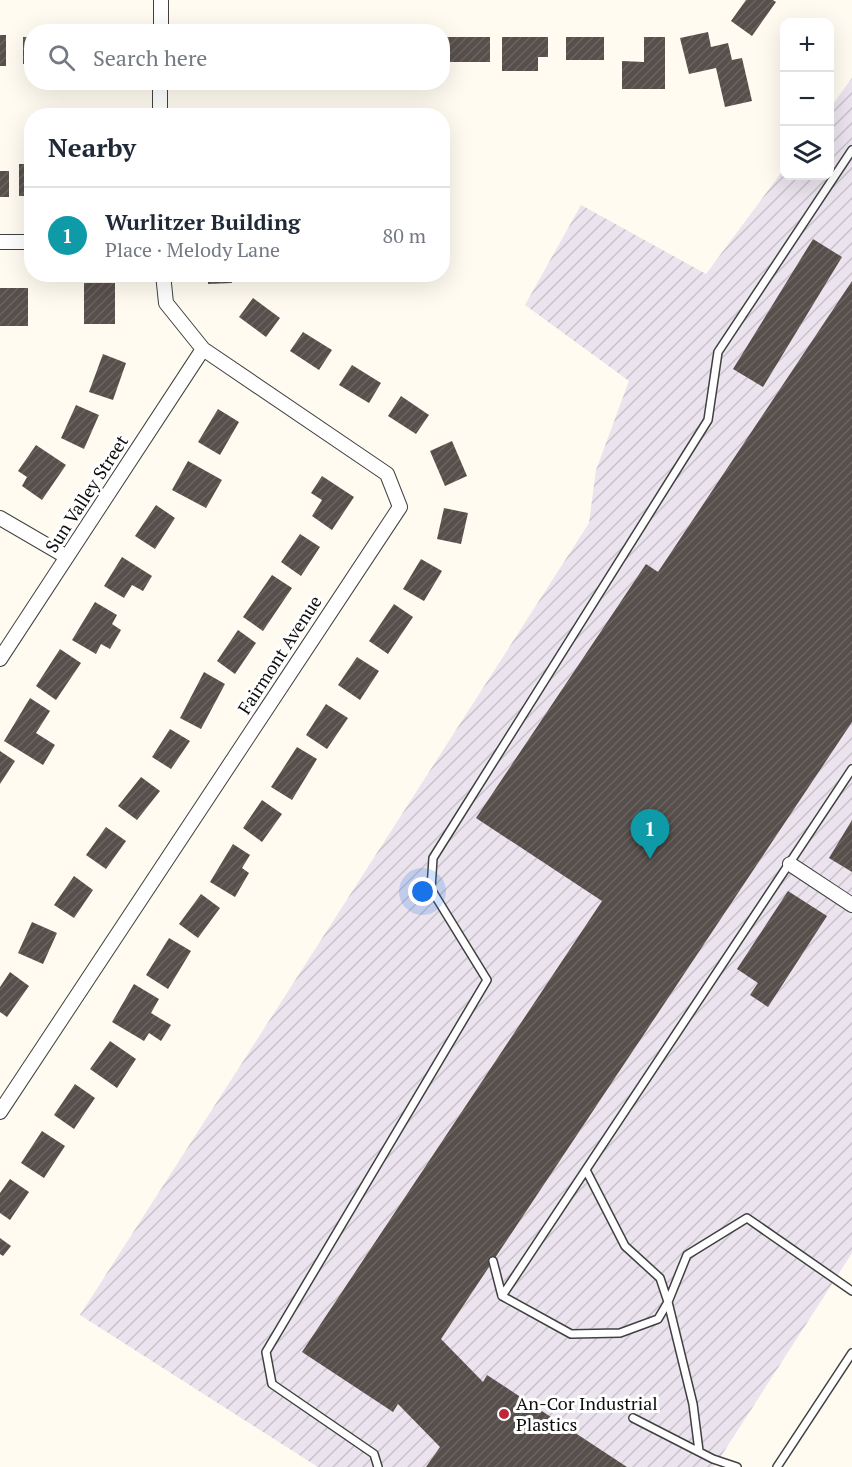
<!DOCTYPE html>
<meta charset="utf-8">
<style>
:root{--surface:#fff;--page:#f2f2f3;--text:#1f2937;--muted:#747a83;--line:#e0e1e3;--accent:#be2738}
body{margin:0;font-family:"PT Serif",serif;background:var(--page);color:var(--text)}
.controls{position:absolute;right:18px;top:18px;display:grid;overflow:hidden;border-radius:12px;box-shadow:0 6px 24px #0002}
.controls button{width:54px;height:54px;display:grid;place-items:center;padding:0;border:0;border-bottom:2px solid var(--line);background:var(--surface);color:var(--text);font:30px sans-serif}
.you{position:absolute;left:423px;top:892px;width:21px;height:21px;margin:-15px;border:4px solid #fff;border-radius:50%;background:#1a73e8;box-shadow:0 0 0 9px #1a73e833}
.badge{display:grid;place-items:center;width:39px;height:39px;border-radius:50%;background:var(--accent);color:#fff;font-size:20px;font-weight:700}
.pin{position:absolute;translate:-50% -50px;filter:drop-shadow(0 2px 3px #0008)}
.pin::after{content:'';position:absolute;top:32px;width:21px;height:18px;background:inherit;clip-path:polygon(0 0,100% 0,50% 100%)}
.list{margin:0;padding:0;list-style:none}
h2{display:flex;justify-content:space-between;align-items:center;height:78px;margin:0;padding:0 24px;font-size:26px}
h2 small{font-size:20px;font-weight:400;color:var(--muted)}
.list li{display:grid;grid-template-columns:39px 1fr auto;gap:18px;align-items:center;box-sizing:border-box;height:96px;padding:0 24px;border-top:2px solid var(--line)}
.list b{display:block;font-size:22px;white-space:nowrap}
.list p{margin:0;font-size:20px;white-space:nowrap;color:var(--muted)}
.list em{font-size:20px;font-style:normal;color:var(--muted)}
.icon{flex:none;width:33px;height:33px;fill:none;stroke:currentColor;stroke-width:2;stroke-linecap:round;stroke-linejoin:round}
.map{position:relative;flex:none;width:852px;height:1467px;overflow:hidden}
.search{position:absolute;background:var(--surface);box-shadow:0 6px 24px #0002;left:24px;top:24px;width:426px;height:66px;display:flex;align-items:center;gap:15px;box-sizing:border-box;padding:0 21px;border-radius:24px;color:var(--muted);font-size:22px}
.panel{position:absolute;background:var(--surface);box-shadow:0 6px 24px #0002;left:24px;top:108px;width:426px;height:174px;border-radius:24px}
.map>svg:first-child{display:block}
.industrial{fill:url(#industrial-furrows)}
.building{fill:url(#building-hatch)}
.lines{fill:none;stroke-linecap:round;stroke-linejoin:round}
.service-casing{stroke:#414141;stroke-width:10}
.minor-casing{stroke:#414141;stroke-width:16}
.service{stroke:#fff;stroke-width:7}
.minor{stroke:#fff;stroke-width:14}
.poi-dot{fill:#be2738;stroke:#fff;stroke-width:2}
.labels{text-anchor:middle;stroke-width:6;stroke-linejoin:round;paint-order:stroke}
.street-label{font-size:18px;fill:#0e0e0e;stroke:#fff}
.poi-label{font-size:18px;fill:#0e0e0e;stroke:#fff;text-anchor:start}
</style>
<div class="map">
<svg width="852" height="1467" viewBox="0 0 852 1467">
<defs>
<pattern id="industrial-furrows" width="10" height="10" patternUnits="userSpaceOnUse" patternTransform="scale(1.5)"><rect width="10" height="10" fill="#ebe3ed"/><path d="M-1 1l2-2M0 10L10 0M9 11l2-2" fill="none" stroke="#c8c2ca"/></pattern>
<pattern id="building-hatch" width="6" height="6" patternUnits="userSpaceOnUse" patternTransform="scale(1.5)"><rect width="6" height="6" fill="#574f4b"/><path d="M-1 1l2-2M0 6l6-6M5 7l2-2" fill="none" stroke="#6a6461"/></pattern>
</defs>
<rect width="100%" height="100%" fill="#fffbf0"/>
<path class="industrial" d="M852,78V1253L714,1467H318L80,1315L589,523L596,470L629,381L525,305L581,205L706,274L784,169V176H830V108Z"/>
<path class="building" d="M746,0H773L776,2L752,36L731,21Z
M708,32L711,47L728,43L732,60L742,58L752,101L725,107L716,68L689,74L680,38Z
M0,35H6V66H0Z
M23,37H32V64H23Z
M442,37H490V62H442Z
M502,37H548V57H538V71H502Z
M566,37H604V60H566Z
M644,37H665V89H622V61L644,62Z
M19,164H32V196H19Z
M0,171H9V197H0Z
M813,239L842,257L763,387L733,369Z
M208,274H232V283L208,284Z
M852,281V722L441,1339L483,1382L487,1375L627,1467H426L440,1447L398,1404L393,1412L302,1352L602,901L476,818L646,564L658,572Z
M84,283H115V324H84Z
M0,288H28V326H0Z
M253,298L280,318L266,337L239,317Z
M303,332L332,350L319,370L290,351Z
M103,354L126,363L113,400L89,392Z
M352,365L381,383L369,403L339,385Z
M401,396L429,415L416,434L388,416Z
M76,405L99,415L84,449L61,438Z
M218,409L239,422L220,455L198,442Z
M452,441L467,476L445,486L430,451Z
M36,445L66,465L42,500L22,486L27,477L18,471Z
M188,461L222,480L206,508L172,490Z
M322,476L354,497L332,530L312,516L322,500L311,493Z
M156,505L175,518L155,549L135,536Z
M444,508L468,513L461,544L437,539Z
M300,534L320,547L301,576L281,562Z
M122,557L152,576L143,591L132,585L124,598L104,586Z
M421,559L442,571L424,601L403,589Z
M272,575L292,588L263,631L243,617Z
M95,602L117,615L112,624L121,630L110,649L101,644L96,654L72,640Z
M394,604L413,617L388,654L369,641Z
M238,630L256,643L235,674L217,661Z
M60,649L81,663L56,700L36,686Z
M357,657L379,671L360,700L338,685Z
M204,672L225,684L201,729L180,718Z
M30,698L50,711L36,733L55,745L43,765L4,741Z
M326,704L348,718L327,749L306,735Z
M170,729L190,741L171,769L152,757Z
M297,747L317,759L292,800L271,787Z
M0,751L15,761L0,784Z
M141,777L160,791L137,820L118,806Z
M262,800L282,814L262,842L243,828Z
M852,820V872L829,858Z
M106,827L126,841L106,869L86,855Z
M233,844L250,855L242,868L249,873L235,897L210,882Z
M74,876L93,890L74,918L54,905Z
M788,891L827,916L768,1007L750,995L758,983L737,969Z
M201,894L220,908L198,938L179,924Z
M32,922L57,933L43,964L18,953Z
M169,938L191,951L168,989L146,975Z
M10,972L29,986L7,1017L0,1012V987Z
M134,984L159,999L151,1013L171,1025L161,1041L149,1033L144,1041L112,1022Z
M110,1041L136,1059L117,1088L90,1069Z
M75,1084L95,1098L74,1129L54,1115Z
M42,1131L65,1146L44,1178L21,1163Z
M10,1179L29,1192L10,1220L0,1213V1193Z
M0,1238L11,1246L3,1256L0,1254Z"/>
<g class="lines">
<defs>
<path id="service" d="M586,1170L625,1246L660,1278L668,1302L693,1404L699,1451
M493,1261L502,1296L571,1334L620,1333L658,1319L668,1302L687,1255L747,1218L852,1291
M502,1296L852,769
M633,1418L713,1459L737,1467
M378,1467L374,1454L272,1384L266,1352L487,980L431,889L433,858L708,420L718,352L852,150
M777,1467L852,1353"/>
<path id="minor" d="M161,32V0
M160,116V82
M0,242H32
M0,518L67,557
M0,659L203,349
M790,864L852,905
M0,1112L400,507L387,474L203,349L166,303L163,274"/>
</defs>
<use href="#service" class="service-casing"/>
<use href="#minor" class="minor-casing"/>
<use href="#service" class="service"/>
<use href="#minor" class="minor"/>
</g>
<circle class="poi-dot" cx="504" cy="1414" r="6"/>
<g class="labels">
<g class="street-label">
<text transform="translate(87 494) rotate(-57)" y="6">Sun Valley Street</text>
<text transform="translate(280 655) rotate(-57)" y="6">Fairmont Avenue</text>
</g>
<g class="poi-label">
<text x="516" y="1410">An-Cor Industrial<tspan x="516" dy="21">Plastics</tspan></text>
</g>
</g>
</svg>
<div class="controls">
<button>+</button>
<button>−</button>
<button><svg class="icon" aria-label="layers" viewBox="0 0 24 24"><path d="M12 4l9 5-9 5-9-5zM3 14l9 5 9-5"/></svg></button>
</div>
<div class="you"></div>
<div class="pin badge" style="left:650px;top:859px;background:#0f9aa8">1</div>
<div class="search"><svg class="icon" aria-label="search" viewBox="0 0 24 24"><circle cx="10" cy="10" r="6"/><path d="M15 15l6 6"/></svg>Search here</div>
<section class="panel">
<h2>Nearby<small></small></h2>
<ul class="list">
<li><span class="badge" style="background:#0f9aa8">1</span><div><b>Wurlitzer Building</b><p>Place · Melody Lane</p></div><em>80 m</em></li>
</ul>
</section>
</div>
